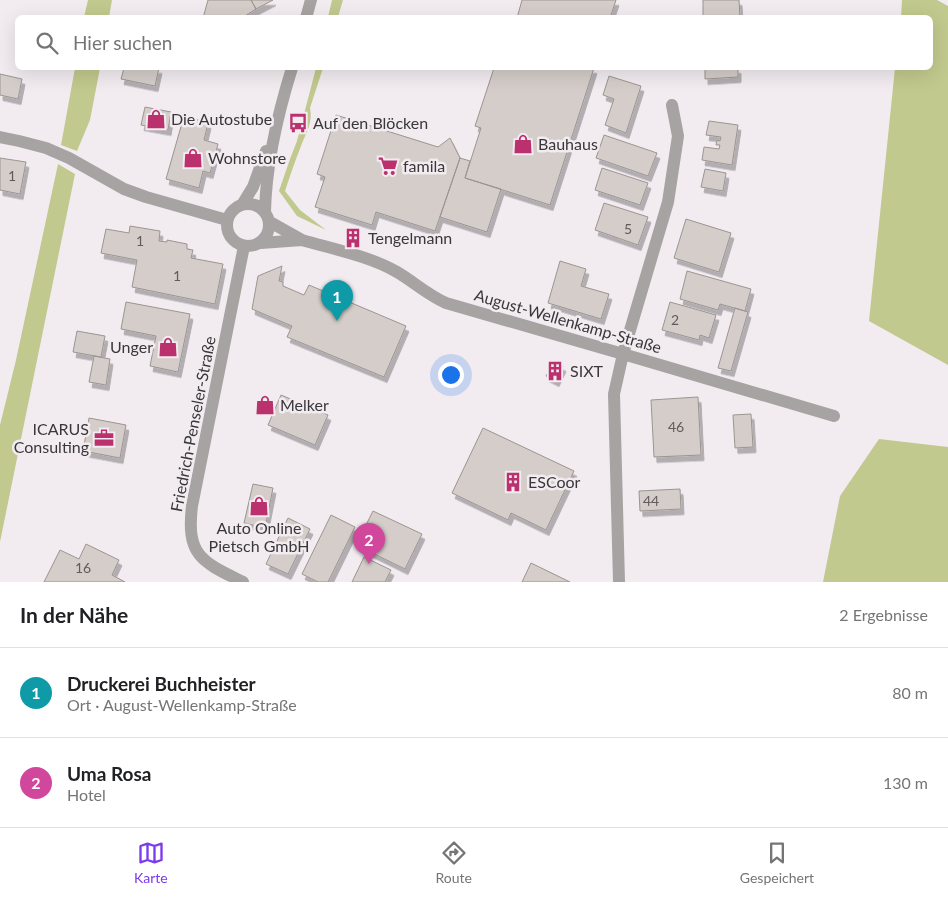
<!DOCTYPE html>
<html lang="de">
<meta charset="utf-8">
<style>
:root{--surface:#fff;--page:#f6f6f6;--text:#202124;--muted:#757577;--line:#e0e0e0;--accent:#7c3aed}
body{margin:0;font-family:Lato,sans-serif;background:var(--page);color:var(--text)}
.you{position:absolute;left:450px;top:374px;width:18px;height:18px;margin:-12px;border:4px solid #fff;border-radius:50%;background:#1a73e8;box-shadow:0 0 0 8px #1a73e833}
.badge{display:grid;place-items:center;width:32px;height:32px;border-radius:50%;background:var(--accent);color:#fff;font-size:16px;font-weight:700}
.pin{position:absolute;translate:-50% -41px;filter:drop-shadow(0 1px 2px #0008)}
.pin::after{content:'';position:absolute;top:26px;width:18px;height:15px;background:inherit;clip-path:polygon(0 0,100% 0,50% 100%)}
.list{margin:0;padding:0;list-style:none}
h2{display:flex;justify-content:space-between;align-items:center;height:65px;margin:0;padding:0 20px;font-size:21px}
h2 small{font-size:16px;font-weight:400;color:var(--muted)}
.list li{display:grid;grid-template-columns:32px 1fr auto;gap:15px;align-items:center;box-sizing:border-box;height:90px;padding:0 20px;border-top:1px solid var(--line)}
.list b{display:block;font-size:19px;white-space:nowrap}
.list p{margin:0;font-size:16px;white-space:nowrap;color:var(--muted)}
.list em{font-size:16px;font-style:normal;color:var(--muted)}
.icon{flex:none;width:28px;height:28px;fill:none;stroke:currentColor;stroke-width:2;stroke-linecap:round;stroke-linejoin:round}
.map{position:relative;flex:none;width:948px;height:582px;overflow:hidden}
.search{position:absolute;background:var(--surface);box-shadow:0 5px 20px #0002;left:15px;right:15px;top:15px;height:55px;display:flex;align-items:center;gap:12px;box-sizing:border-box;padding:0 18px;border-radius:8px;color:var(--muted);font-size:19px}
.sheet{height:245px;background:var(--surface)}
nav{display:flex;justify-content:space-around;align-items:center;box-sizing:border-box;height:70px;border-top:1px solid var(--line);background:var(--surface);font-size:14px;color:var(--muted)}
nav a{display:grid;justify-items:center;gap:2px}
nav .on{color:var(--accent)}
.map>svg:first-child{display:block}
.green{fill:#c1c98e}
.building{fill:#d4cdc9;stroke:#9b9591;filter:url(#shadow)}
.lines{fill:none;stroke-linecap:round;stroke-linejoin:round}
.street{stroke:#a7a3a2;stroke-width:12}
.labels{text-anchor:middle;stroke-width:5;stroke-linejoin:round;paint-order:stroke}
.number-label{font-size:14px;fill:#605c5d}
.poi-label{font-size:16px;fill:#393739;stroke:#f2ecf1;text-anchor:start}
.street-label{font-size:16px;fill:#393739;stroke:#f2ecf1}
</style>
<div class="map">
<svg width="948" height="582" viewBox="0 0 948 582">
<defs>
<filter id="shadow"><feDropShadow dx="3" dy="5.5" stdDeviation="0" flood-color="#0004"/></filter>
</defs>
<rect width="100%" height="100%" fill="#f2ecf1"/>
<path class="green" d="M88,0H112L109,17H84Z
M332,0H343L338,17H328Z
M902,0H937L948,6V365L869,321L895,68H930V18L901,17Z
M75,68H100L90,120L77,151L61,145Z
M316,68H323L310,108C313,123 306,133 301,146C295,161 290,176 285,191L300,210L326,230L297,216L279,191L290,159L297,141Z
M58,164L75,174L0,542V425L16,360Z
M879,439L948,447V582H823L840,496Z"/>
<path class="building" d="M208,0H251L256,9L242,18H203Z
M251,0H273L256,9Z
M522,0H616L610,18H517Z
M703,0H739L740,18H703Z
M124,68H159L155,86L121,79Z
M494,68H594L550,205L465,178L481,128L475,126Z
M705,68H738V77L705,79Z
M0,74L22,79L18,99L0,95Z
M609,76L641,86L626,133L605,125L614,99L603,95Z
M145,107L171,112L168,130L141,125Z
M336,115L438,147L450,138L460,158L435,231L376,212L372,225L315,207L325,177L317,174Z
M184,116L208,123L204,140L218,144L210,173L203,171L199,188L166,179Z
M709,121L738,125L732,165L702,160L704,147L719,149L720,145H716L717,140L720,141L721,137L706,135Z
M604,135L657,153L648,176L596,158Z
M0,158L26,162L20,194L0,190Z
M460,158L470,161L465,178L501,189L487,232L440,217Z
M602,168L648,183L640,205L595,190Z
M705,169L726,173L723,191L701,187Z
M604,203L648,217L638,245L595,230Z
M686,219L731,233L719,272L674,258Z
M130,226L160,231L159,241L167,242V240L187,244V249L193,250L191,258L223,264L215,304L132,287L137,260L101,253L106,229L129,233Z
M560,261L586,269L581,286L609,294L601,319L548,303Z
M282,266L279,281L283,282V286L304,295L309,285L406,326L384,377L287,337L292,326L252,309L258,276Z
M687,271L751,289L745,311L720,304L718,310L680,299Z
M126,302L190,314L178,372L150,366L156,336L121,329Z
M670,302L716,315L709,338L700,335L699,340L662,330Z
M735,308L748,312L731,371L718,368Z
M77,331L105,336L101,357L73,352Z
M94,356L110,359L106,385L89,382Z
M554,362L563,366L556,381L546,376Z
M281,395L328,415L315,445L268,425Z
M698,397L701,455L654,457L651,400Z
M751,414L753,447L735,448L733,415Z
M89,418L126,425L120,458L83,451Z
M483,428L574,471L546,530L511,513L508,520L452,493Z
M253,484L273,488L265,528L244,523Z
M680,489L681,509L640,511L639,491Z
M373,511L422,534L405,569L356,545Z
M331,515L355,527L328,582H318L302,574Z
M288,518L310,529L288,574L266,564Z
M86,544L119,560L112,575L125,582H44L60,550L79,559Z
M364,557L391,570L385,582H352Z
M531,563L570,582H522Z"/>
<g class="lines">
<path class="street" d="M306,18L311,0
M0,137L19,141L46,148L69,158L124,189L146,197L227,220
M227 225a21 21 0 1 1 42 0a21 21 0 1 1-42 0Z
M242,205L253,187L266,151
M265,212C266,164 278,113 292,68
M302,240C333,249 369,256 397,272C414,282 428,295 446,303L623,354L834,416
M261,243L302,240L270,222
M243,582C202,562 186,556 192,506L244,246
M619,582L614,394L623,354L668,202L678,136L672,105"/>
</g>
<defs>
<symbol id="shop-bare" viewBox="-9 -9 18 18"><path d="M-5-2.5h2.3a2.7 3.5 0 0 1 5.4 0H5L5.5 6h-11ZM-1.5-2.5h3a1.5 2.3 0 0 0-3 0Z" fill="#ba316e" stroke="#f2ecf1" stroke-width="2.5" paint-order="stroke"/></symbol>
<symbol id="bus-bare" viewBox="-9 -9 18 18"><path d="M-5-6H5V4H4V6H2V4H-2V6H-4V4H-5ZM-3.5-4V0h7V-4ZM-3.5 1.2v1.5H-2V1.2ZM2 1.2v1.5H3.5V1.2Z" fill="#ba316e" stroke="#f2ecf1" stroke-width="2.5" paint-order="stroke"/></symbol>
<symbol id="supermarket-bare" viewBox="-9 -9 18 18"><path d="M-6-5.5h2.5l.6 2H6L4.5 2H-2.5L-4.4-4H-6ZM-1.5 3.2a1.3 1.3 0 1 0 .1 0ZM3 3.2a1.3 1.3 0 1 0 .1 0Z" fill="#ba316e" stroke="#f2ecf1" stroke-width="2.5" paint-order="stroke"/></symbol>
<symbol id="building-bare" viewBox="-9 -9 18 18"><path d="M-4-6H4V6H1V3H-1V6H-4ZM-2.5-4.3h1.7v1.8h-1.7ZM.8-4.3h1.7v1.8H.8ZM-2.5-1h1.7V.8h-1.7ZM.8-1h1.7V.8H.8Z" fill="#ba316e" stroke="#f2ecf1" stroke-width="2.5" paint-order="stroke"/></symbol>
<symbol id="office-bare" viewBox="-9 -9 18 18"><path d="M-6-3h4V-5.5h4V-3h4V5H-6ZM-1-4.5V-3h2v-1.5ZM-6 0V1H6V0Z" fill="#ba316e" stroke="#f2ecf1" stroke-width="2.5" paint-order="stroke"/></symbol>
</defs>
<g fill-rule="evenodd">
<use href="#shop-bare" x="142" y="105" width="28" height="28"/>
<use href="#bus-bare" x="284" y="109" width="28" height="28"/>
<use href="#shop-bare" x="509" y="130" width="28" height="28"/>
<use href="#shop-bare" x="179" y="144" width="28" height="28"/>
<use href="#supermarket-bare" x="374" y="152" width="28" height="28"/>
<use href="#building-bare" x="339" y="224" width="28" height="28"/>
<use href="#shop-bare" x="154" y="333" width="28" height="28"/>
<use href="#building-bare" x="541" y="357" width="28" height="28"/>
<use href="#shop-bare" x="251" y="391" width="28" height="28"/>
<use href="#office-bare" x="90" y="424" width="28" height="28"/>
<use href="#building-bare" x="499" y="468" width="28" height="28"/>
<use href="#shop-bare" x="245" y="492" width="28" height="28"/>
</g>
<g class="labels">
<g class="number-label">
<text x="12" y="181">1</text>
<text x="628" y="234">5</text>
<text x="140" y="246">1</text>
<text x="177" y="281">1</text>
<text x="675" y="325">2</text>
<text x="676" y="432">46</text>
<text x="651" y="506">44</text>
<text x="83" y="573">16</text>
</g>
<g class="poi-label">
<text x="171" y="125">Die Autostube</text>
<text x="313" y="129">Auf den Blöcken</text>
<text x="538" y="150">Bauhaus</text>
<text x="208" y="164">Wohnstore</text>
<text x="403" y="172">famila</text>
<text x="368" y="244">Tengelmann</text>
<text x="153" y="353" text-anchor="end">Unger</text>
<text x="570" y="377">SIXT</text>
<text x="280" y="411">Melker</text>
<text x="89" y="435" text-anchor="end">ICARUS<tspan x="89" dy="18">Consulting</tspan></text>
<text x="528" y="488">ESCoor</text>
<text x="259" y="534" text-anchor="middle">Auto Online<tspan x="259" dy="18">Pietsch GmbH</tspan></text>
</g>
<g class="street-label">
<text transform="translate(568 321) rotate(16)" y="6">August-Wellenkamp-Straße</text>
<text transform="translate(193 424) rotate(-79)" y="6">Friedrich-Penseler-Straße</text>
</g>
</g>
</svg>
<div class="you"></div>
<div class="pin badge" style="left:337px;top:321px;background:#0f9aa8">1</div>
<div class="pin badge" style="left:369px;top:564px;background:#d1479c">2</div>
<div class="search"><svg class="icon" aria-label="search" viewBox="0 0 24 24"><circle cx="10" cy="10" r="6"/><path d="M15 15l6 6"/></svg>Hier suchen</div>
</div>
<section class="sheet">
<h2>In der Nähe<small>2 Ergebnisse</small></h2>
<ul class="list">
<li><span class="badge" style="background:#0f9aa8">1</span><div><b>Druckerei Buchheister</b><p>Ort · August-Wellenkamp-Straße</p></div><em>80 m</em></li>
<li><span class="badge" style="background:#d1479c">2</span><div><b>Uma Rosa</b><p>Hotel</p></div><em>130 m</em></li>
</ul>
</section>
<nav>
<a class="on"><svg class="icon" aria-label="map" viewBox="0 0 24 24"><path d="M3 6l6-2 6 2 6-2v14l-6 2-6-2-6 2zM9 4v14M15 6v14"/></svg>Karte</a>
<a><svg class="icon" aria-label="directions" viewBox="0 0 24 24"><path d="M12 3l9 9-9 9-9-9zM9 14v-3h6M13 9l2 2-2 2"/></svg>Route</a>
<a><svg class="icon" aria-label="saved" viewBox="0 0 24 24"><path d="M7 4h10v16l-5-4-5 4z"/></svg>Gespeichert</a>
</nav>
